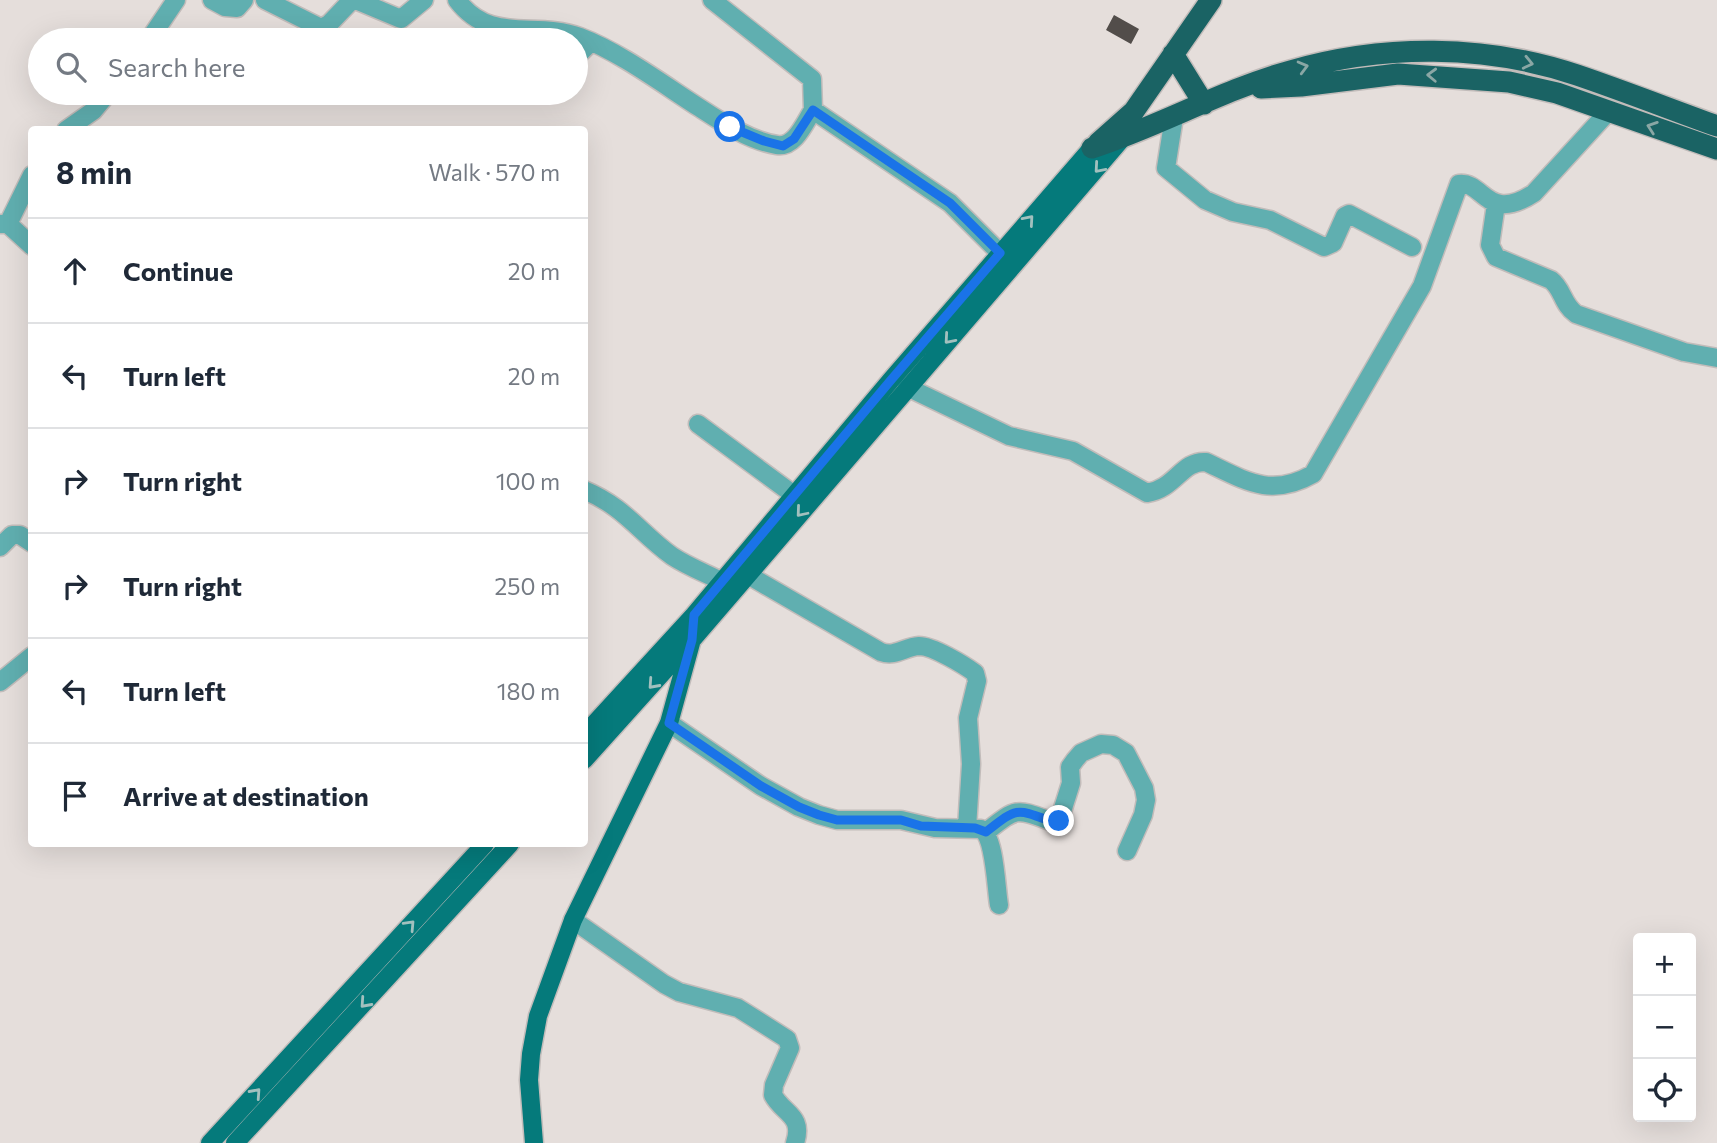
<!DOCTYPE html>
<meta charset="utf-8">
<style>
:root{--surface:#fff;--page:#f6f6f7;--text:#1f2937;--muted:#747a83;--line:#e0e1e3}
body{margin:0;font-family:Commissioner,sans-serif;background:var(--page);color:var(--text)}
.controls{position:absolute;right:21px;bottom:21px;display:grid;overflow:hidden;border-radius:7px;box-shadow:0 7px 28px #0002}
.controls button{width:63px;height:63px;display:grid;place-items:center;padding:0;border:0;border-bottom:2px solid var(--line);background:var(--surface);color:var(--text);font:35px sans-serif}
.stop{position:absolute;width:21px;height:21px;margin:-16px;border:5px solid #1a73e8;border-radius:50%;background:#fff}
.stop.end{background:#1a73e8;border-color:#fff;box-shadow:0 2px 7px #0008}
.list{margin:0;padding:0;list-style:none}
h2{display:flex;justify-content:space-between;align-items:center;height:91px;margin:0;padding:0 28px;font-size:30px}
h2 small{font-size:23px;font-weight:400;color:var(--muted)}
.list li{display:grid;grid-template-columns:46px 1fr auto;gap:21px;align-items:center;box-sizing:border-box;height:105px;padding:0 28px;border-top:2px solid var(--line)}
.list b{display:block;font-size:26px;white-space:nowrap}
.list em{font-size:23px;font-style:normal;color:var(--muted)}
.icon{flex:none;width:38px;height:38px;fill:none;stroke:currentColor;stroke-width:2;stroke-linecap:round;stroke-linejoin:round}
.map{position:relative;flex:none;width:1717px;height:1143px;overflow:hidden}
.search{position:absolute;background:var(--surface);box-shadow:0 7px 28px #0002;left:28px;top:28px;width:560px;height:77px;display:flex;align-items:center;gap:18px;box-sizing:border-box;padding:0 24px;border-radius:38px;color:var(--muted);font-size:26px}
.panel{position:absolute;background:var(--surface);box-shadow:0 7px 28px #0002;left:28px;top:126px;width:560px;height:721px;border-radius:7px}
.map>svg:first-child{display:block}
.building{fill:#524d4a}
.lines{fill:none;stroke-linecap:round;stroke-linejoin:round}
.minor-casing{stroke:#c2bcba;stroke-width:21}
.major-casing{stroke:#c2bcba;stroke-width:21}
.highway-casing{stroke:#c2bcba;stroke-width:24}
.minor{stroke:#60afb0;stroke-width:18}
.major{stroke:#057a7b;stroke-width:18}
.highway{stroke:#1a6364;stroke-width:21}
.oneway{stroke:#8aa7a5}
.oneway2{stroke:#a2c0be}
.route{stroke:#1a73e8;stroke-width:9}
</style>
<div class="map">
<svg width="1717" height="1143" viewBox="0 0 1717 1143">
<rect width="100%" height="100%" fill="#e5dedb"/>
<path class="building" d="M1114,15L1139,29L1131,44L1106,30Z"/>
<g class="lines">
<defs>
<path id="minor" d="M212,0L225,7L237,8L244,0
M265,0L321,28L329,24L351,1H358L401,19L424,0
M457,0C491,45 534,20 580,37C620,52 664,85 700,108C723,123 750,141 777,145C795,148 805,122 813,110
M712,0L812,79L813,110L950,203L1000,253
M149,40L176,0
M576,57L591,42
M1174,117L1166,168L1205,200L1233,212L1270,220L1324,247L1333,243L1345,216L1349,214L1412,247
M66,130L93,111L108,93
M1496,204L1490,245L1496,257L1551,280C1563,289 1562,304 1576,314L1684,352L1717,358
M0,224H8L32,246
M8,224L32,175
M907,387L1009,436L1073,451L1147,493C1175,489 1182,460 1206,462C1246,481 1271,498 1313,474L1422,286L1459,184C1484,181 1487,224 1534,193L1608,112
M698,424L794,495
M584,490C625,507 639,532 672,556C687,566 705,573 721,581
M0,547L12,535H20L32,543
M748,575L881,652C896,657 904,647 919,646C933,646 964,665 975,673L977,681L968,718L971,764L967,828
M0,682L32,656
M669,723L761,786L799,807L819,815L837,820H901L935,828L981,829C995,837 996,888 999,905
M986,832C1018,807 1015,808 1053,822L1059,821L1071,783L1070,767L1075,760L1081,753L1101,744L1113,745L1126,753L1144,788L1146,800L1143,815L1127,851
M573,920L664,984L679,992L738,1008L787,1039L790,1048L774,1085L773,1095C783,1114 804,1115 795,1143"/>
<path id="major" d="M584,735L694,615L891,380L1092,148
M584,760L692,640L1126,134
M210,1143L485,844
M235,1143L510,844
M534,1143L529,1080L531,1054L538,1016L573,920L669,723L691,643"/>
<path id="highway" d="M1173,54L1204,104
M1261,88L1301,86L1398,74L1509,82L1557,93L1717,149
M1098,143L1134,111L1211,0
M1092,148C1160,126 1222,90 1290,71C1383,44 1485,44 1577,75C1624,91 1670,109 1717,126"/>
</defs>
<use href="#minor" class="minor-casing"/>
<use href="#major" class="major-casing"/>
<use href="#highway" class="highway-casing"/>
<use href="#minor" class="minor"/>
<use href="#major" class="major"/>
<use href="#highway" class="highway"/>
</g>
<defs><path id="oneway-chevron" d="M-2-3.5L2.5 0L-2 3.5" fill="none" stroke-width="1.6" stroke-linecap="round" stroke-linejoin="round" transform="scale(1.75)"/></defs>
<g class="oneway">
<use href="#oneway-chevron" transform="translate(1528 63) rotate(13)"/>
<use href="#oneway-chevron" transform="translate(1303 67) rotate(-15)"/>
<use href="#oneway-chevron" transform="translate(1432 75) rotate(-178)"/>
<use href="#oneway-chevron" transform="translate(1652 127) rotate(-161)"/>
</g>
<g class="oneway2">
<use href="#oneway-chevron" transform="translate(1099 168) rotate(131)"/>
<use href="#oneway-chevron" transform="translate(1029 220) rotate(-49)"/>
<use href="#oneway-chevron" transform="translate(949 339) rotate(131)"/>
<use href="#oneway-chevron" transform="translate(801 512) rotate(130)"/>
<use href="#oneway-chevron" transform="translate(653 684) rotate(132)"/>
<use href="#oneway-chevron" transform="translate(410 925) rotate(-47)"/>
<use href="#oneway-chevron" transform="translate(365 1003) rotate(132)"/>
<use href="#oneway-chevron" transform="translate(256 1093) rotate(-48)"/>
</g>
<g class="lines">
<path class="route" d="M730,127L764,141L783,146L794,139L813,110L950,203L1000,253L891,380L694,615L692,640L669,723L761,786L799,807L819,815L837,820H901L921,826L975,828L986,832C1018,807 1015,808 1053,822L1059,821"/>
</g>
</svg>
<div class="controls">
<button>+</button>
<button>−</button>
<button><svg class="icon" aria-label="locate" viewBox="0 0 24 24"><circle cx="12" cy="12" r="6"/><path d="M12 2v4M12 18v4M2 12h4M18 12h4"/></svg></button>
</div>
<div class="stop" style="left:730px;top:127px"></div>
<div class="stop end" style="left:1059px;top:821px"></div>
<div class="search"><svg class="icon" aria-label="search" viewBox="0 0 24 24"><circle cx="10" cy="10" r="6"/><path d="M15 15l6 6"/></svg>Search here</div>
<section class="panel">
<h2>8 min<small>Walk · 570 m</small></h2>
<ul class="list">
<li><svg class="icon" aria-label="ahead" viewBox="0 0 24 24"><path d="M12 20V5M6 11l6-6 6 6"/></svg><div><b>Continue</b></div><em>20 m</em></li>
<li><svg class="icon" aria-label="left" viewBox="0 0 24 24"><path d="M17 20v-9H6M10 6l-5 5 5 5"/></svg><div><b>Turn left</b></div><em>20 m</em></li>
<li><svg class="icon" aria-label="right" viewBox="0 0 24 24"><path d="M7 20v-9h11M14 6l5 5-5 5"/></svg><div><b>Turn right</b></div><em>100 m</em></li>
<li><svg class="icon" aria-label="right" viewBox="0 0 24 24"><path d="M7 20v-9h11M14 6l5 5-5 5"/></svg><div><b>Turn right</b></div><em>250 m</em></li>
<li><svg class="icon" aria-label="left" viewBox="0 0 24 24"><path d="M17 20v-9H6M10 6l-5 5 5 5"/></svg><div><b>Turn left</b></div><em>180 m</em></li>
<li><svg class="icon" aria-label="arrive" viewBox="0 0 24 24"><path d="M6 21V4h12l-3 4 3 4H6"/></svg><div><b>Arrive at destination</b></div></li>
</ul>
</section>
</div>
